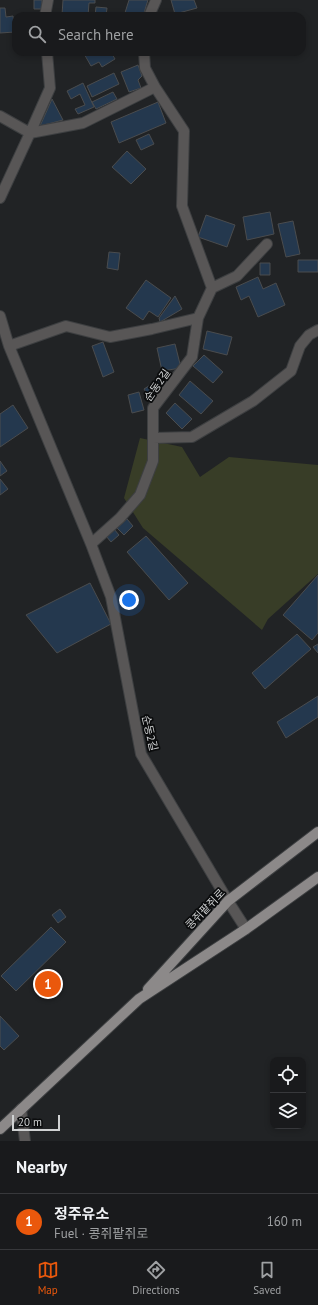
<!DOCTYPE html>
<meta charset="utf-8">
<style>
:root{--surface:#191a1c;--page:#262729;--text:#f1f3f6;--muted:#9fa1a3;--line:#37383b;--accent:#ea580c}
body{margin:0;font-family:"PT Sans","Noto Sans KR",sans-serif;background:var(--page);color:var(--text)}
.controls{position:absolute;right:12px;bottom:12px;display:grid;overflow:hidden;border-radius:8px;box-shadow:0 2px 6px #0003}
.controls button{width:36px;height:36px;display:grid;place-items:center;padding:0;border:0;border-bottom:1px solid var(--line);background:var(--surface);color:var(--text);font:20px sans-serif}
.scale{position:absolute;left:12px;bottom:10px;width:48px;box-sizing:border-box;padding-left:4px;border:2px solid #d0d2d3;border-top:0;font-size:11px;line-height:14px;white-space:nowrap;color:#d0d2d3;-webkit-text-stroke:3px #0b0c0d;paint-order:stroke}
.you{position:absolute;left:129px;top:600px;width:14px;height:14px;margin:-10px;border:3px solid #fff;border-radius:50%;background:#1a73e8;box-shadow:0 0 0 6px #1a73e833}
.badge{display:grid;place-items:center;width:26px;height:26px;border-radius:50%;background:var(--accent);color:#fff;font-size:13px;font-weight:700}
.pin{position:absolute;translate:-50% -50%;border:2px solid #fff;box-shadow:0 1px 4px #0006}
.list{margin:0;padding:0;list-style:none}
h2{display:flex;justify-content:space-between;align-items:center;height:52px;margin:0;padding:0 16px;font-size:17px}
h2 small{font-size:13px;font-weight:400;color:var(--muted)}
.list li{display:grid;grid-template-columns:26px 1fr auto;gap:12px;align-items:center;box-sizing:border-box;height:56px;padding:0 16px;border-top:1px solid var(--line)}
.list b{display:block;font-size:15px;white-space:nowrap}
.list p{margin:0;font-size:13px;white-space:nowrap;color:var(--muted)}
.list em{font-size:13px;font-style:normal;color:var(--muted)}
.icon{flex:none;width:22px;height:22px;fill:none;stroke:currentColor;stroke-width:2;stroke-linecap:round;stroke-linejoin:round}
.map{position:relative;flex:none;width:318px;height:1141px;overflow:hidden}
.search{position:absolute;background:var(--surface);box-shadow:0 2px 6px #0003;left:12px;right:12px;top:12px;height:44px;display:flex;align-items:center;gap:10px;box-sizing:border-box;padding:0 14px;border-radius:12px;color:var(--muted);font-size:15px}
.sheet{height:108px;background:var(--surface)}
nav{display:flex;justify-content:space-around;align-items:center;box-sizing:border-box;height:56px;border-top:1px solid var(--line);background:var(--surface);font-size:11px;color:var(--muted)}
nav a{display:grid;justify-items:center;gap:2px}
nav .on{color:var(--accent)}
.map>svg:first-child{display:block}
.green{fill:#383d27}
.building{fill:#24384e;stroke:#4a4c4e}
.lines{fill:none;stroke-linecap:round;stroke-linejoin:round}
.minor-casing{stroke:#3d3f41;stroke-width:12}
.major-casing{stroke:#3d3f41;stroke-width:12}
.minor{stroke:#585656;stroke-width:10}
.major{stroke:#8c8989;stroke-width:10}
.labels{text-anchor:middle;stroke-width:3.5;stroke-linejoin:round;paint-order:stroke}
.street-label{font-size:11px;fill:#d0d2d3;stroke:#0b0c0d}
</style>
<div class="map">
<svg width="318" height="1141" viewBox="0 0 318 1141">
<rect width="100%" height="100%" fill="#212325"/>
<path class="green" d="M140,438L182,447L200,477L229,457L318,465V574L268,619L262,630L143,528L124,498Z"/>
<path class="building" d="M34,0H42V9H34Z
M63,0H95V3H89L88,16L62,15Z
M129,0H148L143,16H124Z
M171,0H194L197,8L175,14Z
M96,7L107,8L106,16H95Z
M0,8H5L6,17L13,16L15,32L0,33Z
M197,13V16H186Z
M83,52H111L115,59L102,67L99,62L91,66Z
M138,65L142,76L138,80L141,88L129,92L121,72Z
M114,73L119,84L92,97L87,86Z
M83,83L94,107L78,114L75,109L85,105L80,94L71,99L67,91Z
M113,92L117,99L96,109L92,102Z
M52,99L63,120L40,126Z
M158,102L166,123L119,143L111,122Z
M149,134L154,144L141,150L136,140Z
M127,151L146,169L131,184L112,167Z
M270,212L274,234L247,240L243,217Z
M206,215L235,225L227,247L198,237Z
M293,221L300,254L286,257L278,224Z
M109,252L120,253L118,270L107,268Z
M298,260H318V272H298Z
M260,263H270V275H260Z
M258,277L263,289L276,283L285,305L258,317L249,296L241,300L236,287Z
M146,280L171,298L158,317L149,311L143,320L126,308Z
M175,296L182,309L160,322L159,318Z
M207,331L232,337L227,355L203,349Z
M103,342L114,372L103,377L92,346Z
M175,344L181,368L162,371L157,348Z
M204,355L223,372L213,383L193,366Z
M160,379L165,387L149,397L144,389Z
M190,381L213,401L201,414L179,395Z
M139,392L144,410L132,413L128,395Z
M175,403L192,419L182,429L166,413Z
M13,405L28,428L0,447V414Z
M0,461L7,471L0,476Z
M0,479L8,489L0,495Z
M127,519L133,526L124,535L117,528Z
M114,529L119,535L111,542L106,536Z
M146,536L188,583L169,600L127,552Z
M318,575V633L312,640L283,615Z
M90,583L111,624L57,653L26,615Z
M297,634L311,649L265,689L252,673Z
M318,644V653L313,647Z
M318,696V717L286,738L277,722Z
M60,909L66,917L58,923L52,915Z
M51,927L66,942L16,991L1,976Z
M0,1016L19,1036L4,1050L0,1046Z"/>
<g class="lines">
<defs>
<path id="minor" d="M45,16L48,0
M149,16L156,0
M144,52L145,68L155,87
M0,116L30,133L0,198
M30,133L50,88L47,52
M212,288L237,276L267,244
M0,316L9,346L91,544L111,597L141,754L228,901L246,929
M9,346L66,326L110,337L152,329L198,318L212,288L182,206L184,131L155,87L83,123L30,133
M153,438L192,437L253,401L291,371L300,346L309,335L318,330
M91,544L120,518L140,495L153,461V408L192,357L198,318
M21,1109L25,1141"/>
<path id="major" d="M148,989L228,901L318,832
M0,1129L139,999L246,929L318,877"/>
</defs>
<use href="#minor" class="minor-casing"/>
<use href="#major" class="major-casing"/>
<use href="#minor" class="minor"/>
<use href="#major" class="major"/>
</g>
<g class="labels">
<g class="street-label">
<text transform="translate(157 385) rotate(-55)" y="4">순동2길</text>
<text transform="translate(150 733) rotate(77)" y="4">순동2길</text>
<text transform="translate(205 909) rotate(-46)" y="4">콩쥐팥쥐로</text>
</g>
</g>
</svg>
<div class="controls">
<button><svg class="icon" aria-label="locate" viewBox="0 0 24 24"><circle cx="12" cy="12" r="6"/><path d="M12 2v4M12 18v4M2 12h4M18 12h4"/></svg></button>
<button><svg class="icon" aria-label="layers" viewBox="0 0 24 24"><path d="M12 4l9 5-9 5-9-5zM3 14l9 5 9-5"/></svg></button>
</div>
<div class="scale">20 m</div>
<div class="you"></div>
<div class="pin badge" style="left:48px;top:984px">1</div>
<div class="search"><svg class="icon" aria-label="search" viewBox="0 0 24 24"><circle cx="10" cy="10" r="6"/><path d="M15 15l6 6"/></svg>Search here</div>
</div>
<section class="sheet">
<h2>Nearby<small></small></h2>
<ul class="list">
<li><span class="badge">1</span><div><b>정주유소</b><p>Fuel · 콩쥐팥쥐로</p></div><em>160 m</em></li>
</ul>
</section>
<nav>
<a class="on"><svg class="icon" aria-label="map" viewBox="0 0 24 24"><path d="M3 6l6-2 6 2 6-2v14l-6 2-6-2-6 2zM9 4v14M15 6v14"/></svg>Map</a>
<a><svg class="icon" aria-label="directions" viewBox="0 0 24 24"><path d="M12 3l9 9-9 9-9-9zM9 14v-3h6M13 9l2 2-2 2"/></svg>Directions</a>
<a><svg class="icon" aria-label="saved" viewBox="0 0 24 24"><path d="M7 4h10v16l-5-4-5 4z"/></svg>Saved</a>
</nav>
